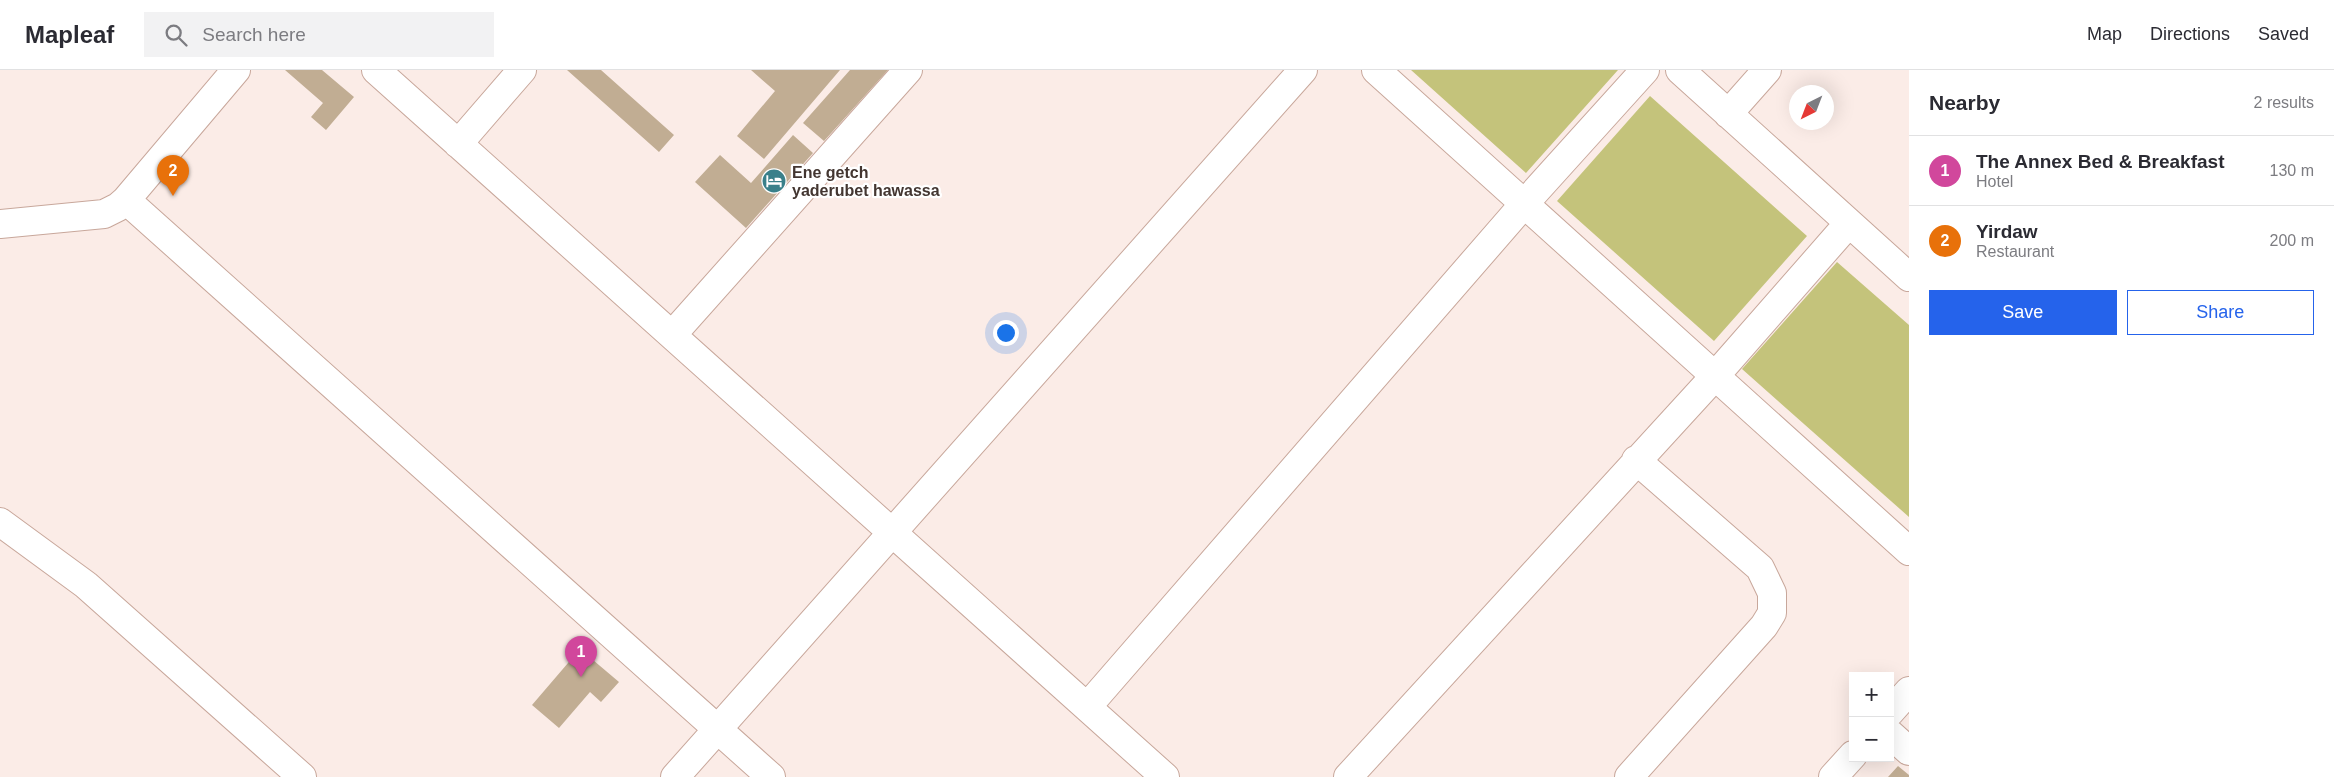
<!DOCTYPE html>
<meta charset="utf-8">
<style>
:root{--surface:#fff;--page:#f2f2f3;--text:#2b2b33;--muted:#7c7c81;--line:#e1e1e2;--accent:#2563eb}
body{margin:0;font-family:Helvetica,sans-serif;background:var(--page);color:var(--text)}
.controls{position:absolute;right:15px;bottom:15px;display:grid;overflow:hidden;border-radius:0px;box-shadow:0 5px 20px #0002}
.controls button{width:45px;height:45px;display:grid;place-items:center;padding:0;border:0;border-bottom:1px solid var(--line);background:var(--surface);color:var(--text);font:25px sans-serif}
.compass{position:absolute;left:1789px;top:15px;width:45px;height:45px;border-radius:50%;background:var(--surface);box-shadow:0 5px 20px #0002;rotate:222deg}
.you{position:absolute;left:1005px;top:262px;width:18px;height:18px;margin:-12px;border:4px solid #fff;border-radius:50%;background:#1a73e8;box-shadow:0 0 0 8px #1a73e833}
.badge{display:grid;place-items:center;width:32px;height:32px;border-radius:50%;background:var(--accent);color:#fff;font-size:16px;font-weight:700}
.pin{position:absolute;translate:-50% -41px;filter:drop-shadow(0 1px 2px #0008)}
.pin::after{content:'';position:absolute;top:26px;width:18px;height:15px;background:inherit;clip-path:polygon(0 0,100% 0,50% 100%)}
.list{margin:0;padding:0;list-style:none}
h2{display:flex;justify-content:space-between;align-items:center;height:65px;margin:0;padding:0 20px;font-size:21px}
h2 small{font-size:16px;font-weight:400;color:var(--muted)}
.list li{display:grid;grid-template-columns:32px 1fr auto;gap:15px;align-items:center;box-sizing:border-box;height:70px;padding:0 20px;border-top:1px solid var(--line)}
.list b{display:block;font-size:19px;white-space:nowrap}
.list p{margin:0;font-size:16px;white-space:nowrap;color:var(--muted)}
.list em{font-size:16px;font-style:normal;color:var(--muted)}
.actions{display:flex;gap:10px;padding:15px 20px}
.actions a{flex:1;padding:11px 0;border:1px solid var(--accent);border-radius:0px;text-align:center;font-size:18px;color:var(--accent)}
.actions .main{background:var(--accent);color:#fff}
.icon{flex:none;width:28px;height:28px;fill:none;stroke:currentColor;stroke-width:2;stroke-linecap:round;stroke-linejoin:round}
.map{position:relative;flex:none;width:1909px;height:707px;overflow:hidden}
header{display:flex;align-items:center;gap:30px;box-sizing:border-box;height:70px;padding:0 25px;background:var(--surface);border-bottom:1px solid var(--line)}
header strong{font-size:24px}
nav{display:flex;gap:28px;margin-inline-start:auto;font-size:18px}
.search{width:350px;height:45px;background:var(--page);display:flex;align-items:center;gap:12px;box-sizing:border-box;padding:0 18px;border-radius:0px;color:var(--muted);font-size:19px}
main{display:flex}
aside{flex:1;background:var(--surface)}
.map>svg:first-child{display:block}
.green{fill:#c4c37b}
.building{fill:#c1ad93}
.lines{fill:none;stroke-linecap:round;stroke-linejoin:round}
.minor-casing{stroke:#c8a79b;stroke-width:30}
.minor{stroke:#fff;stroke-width:28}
.labels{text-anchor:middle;stroke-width:4.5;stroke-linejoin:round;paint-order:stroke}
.poi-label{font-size:16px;font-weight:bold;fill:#433631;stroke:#fff;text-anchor:start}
</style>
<header>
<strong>Mapleaf</strong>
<div class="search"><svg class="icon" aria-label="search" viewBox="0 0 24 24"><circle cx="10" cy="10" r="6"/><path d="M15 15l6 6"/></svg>Search here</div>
<nav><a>Map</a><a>Directions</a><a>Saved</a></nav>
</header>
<main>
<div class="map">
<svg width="1909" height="707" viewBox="0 0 1909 707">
<rect width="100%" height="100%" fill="#fbece7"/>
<path class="green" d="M1411,0H1618L1526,103Z
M1650,26L1807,166L1714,271L1557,131Z
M1837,192L1909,255V447L1742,299Z"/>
<path class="building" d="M285,0H322L354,27L326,60L311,47L323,33Z
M567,0H601L674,65L659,82Z
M751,0H840L764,89L737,66L775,21Z
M850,0H888L824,71L803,53Z
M793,65L813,83L746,158L695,112L720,85L751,113Z
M580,579L619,612L601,632L590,622L559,658L532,635Z
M1898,696L1909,705V707H1888Z"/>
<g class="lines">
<defs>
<path id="minor" d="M376,0L1165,707
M1376,0L1909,481
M1680,0L1909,207
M1728,44L1767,0
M458,74L522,0
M126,130L771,707
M0,154L104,144L118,137L126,130L236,0
M672,265L908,0
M0,452L86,515L302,707
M1087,637L1524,134L1645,0
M1890,642L1909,621
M1890,664L1909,681
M675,707L1303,0
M1348,707L1715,306L1849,153
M1629,707L1764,556L1772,543V523L1760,498L1636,390
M1833,707L1853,685"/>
</defs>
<use href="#minor" class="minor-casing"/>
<use href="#minor" class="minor"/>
</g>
<defs>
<symbol id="hotel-disc" viewBox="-11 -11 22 22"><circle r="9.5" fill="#3a808a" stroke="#fff"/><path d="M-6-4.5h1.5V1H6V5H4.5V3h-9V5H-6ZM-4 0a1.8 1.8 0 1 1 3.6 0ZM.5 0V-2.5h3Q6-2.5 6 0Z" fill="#fff"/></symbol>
</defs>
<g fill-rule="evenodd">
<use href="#hotel-disc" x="760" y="97" width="28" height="28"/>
</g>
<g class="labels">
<g class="poi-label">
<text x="792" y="108">Ene getch<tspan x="792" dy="18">yaderubet hawassa</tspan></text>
</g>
</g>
</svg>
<div class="controls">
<button>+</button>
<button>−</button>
</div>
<svg class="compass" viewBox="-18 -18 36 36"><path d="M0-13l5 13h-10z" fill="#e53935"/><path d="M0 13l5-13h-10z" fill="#7c7c81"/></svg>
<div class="you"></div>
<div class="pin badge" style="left:581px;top:607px;background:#d1479c">1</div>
<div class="pin badge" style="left:173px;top:126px;background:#e8710a">2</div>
</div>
<aside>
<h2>Nearby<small>2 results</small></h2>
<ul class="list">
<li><span class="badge" style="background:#d1479c">1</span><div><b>The Annex Bed &amp; Breakfast</b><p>Hotel</p></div><em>130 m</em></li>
<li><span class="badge" style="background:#e8710a">2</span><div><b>Yirdaw</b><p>Restaurant</p></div><em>200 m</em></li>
</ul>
<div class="actions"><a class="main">Save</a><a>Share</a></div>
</aside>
</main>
